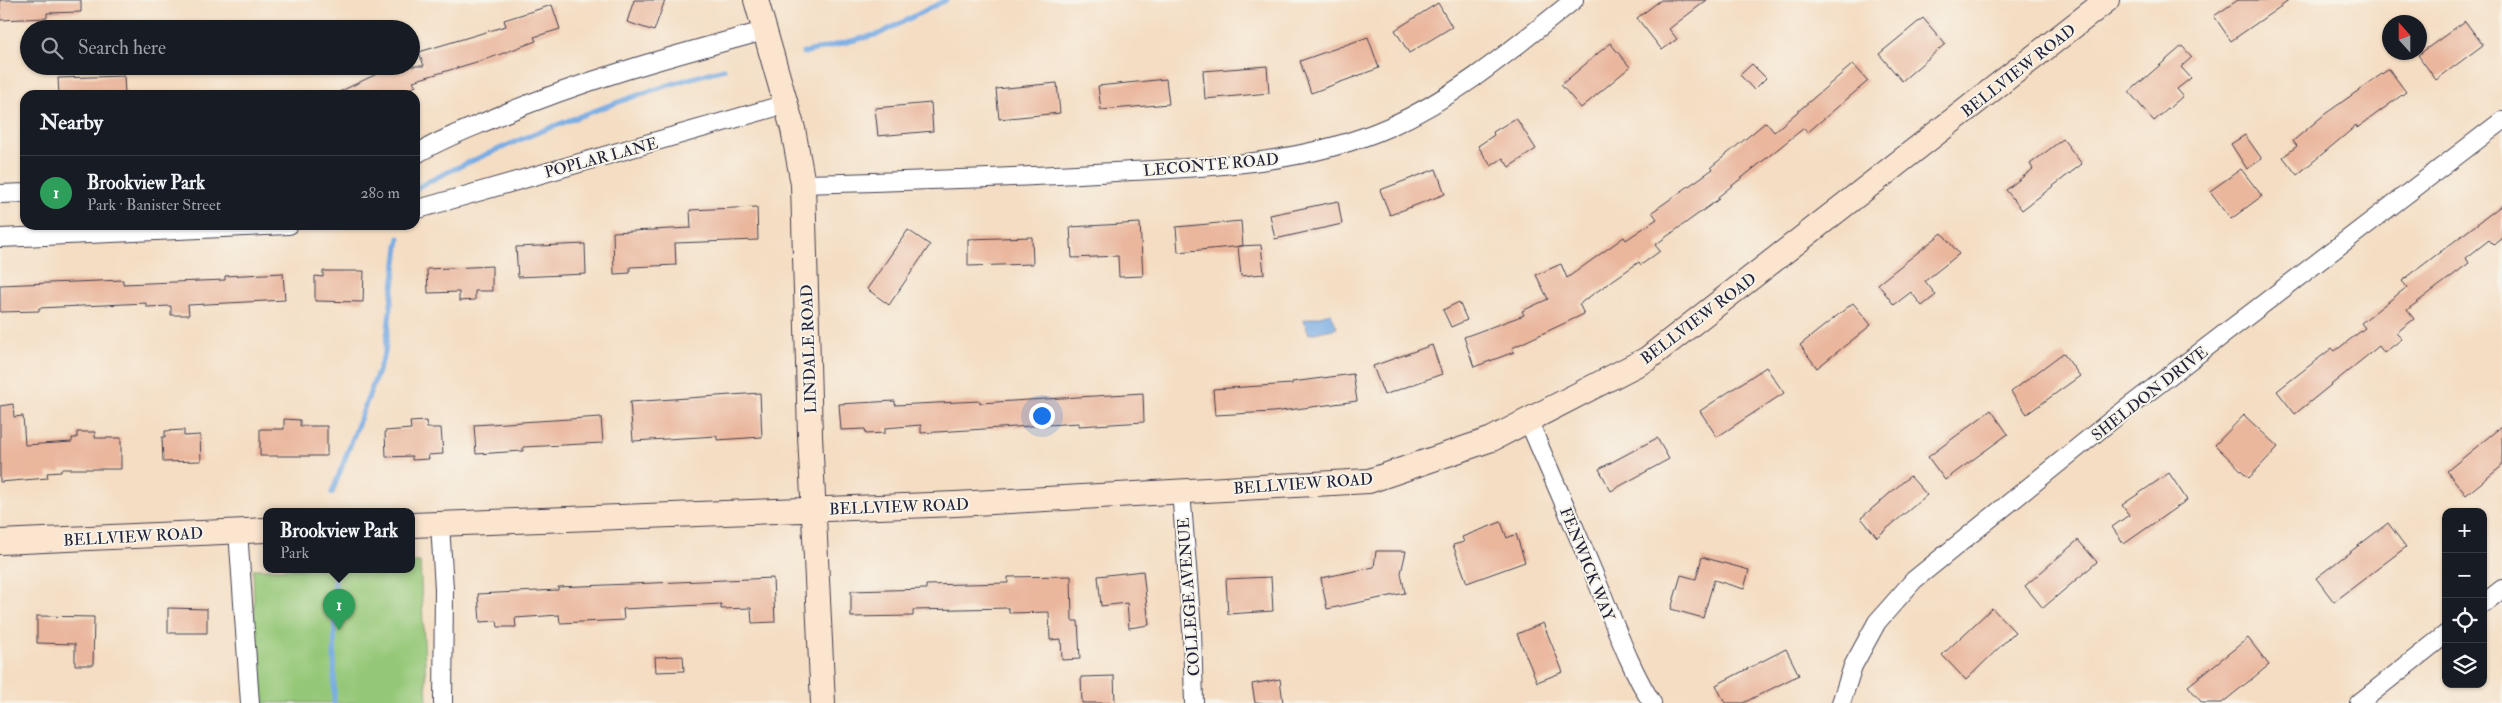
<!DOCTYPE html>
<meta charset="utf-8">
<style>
:root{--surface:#171b24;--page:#20242c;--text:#f1f3f6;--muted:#9ea1a6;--line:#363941;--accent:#1a73e8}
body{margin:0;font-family:"IM FELL Double Pica",serif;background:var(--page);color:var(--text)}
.controls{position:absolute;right:15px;bottom:15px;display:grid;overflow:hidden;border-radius:10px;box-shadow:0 1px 4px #0004}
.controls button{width:45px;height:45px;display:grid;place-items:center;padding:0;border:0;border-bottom:1px solid var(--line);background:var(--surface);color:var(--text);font:25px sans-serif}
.compass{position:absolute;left:2382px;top:15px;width:45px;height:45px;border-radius:50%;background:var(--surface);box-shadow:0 1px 4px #0004;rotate:339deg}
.you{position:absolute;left:1041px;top:415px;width:18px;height:18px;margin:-12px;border:4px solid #fff;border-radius:50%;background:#1a73e8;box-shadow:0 0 0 8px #1a73e833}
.badge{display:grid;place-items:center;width:32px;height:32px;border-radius:50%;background:var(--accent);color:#fff;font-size:16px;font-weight:700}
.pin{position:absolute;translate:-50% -41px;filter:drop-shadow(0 1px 2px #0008)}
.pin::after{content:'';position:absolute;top:26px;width:18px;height:15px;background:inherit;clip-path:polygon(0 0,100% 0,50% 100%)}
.popup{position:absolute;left:263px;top:508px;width:152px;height:65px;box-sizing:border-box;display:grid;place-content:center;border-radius:10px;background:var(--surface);filter:drop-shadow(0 1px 4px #0005);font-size:16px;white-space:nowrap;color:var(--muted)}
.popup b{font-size:19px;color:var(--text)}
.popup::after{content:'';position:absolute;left:50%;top:100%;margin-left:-10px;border:10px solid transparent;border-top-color:var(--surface)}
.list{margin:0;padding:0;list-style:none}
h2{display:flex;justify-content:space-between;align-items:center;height:65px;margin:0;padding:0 20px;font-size:21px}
h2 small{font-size:16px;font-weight:400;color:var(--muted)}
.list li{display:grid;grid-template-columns:32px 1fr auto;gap:15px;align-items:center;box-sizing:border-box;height:75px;padding:0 20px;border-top:1px solid var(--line)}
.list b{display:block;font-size:19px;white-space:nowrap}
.list p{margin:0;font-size:16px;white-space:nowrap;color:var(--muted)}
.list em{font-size:16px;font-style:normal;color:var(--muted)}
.icon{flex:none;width:28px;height:28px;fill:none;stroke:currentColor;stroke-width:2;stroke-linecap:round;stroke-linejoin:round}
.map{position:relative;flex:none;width:2502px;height:703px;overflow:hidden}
.search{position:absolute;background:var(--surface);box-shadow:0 1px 4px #0004;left:20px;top:20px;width:400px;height:55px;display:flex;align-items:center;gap:12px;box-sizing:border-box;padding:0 18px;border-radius:28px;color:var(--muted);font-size:19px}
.panel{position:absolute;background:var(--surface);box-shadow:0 1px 4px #0004;left:20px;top:90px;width:400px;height:140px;border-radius:15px}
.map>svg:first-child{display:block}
.green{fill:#94c777;stroke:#5b7459}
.water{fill:#77abe4;stroke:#4c6690}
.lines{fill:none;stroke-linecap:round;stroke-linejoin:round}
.stream{stroke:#77abe4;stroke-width:5}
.building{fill:#eab69c}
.street-casing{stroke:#423e4f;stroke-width:20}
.secondary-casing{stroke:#423e4f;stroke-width:26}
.street{stroke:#fff;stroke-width:18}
.secondary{stroke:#fce5cf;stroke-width:24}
.labels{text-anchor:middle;stroke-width:4;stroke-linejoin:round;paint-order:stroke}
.street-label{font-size:16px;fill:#22223b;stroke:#f7f3e8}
</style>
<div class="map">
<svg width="2502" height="703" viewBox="0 0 2502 703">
<rect width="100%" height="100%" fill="#f7f3e8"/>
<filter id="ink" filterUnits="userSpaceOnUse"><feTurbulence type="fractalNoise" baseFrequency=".02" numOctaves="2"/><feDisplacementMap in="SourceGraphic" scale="10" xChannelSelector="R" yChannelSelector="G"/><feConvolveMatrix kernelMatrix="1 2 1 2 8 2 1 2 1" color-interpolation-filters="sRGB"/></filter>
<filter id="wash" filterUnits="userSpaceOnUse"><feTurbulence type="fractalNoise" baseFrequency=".0096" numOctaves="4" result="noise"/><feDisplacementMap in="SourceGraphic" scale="20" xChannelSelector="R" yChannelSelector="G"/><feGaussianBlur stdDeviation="1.12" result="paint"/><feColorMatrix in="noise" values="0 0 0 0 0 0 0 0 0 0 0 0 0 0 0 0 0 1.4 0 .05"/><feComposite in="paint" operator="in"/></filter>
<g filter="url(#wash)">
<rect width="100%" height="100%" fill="#f4ddc2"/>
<path class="green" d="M412,562H420L427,703H257L253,569H412Z"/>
<path class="water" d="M1331,313L1337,328L1309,334L1304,320Z"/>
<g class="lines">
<path class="stream" d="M803,53L879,34L946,0
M415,189C450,169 486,155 522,139C588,112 655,87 724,69
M332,493L385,353L399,238
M334,703L335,572"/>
</g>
<g id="blocks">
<path class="building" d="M0,0H81V12L47,13V18L0,20Z
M634,0H665L654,31L627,22Z
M1661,0H1707L1669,29L1677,39L1662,50L1637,18Z
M2238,0H2290L2231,41L2214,16Z
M1438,3L1452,27L1409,53L1395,30Z
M552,5L560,29L534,37L536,41L493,57L413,81L416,86L397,95H333L393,66H424L419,52L506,26L504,20Z
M1923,18L1945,44L1902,81L1879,54Z
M2465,21L2483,45L2436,80L2418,55Z
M1368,37L1379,68L1311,93L1300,61Z
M1610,43L1630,67L1581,108L1561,85Z
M2182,46L2192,57L2181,67L2191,78L2177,89L2183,96L2154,121L2129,92Z
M1752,64L1766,78L1754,90L1740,75Z
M1853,64L1868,81L1807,133L1804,128L1718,197L1719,199L1655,245L1660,251L1641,265L1639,262L1579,304L1584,314L1512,348L1514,352L1474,367L1464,337L1524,315L1522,311L1548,299L1536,275L1561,264L1567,278L1624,237L1626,240L1657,219L1652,212L1713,169L1711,167L1766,122L1774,132Z
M1267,66L1269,93L1205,99L1203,71Z
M2389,69L2406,92L2357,128L2356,126L2297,175L2283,157L2297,146L2293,141L2325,114Z
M124,76L125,95H59L58,78Z
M1166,79L1169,104L1101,110L1098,86Z
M1057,83L1060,113L999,119L996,89Z
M931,103L933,131L878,136L875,108Z
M1516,118L1536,149L1509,167L1503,158L1491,166L1478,146L1494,135L1493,132Z
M2245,135L2262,159L2247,169L2231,144Z
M2063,139L2082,164L2022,210L2006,190L2033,169L2030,164Z
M1436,169L1445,194L1390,215L1380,190Z
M2241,169L2262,196L2231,219L2210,191Z
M1338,201L1342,224L1275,239L1270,215Z
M2502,205V239L2494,245L2489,240L2466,258L2469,263L2407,310L2414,319L2396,333L2402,339L2384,353L2379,346L2295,414L2277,391L2332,348L2335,351L2365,328L2361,323L2407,287L2402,281Z
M757,207L758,240L675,243L676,265L630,267V273L614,274L613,232L691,228L690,210Z
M1241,221L1243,246L1178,252L1176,227Z
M1140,223L1143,276L1119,277L1118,256L1072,258L1070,227Z
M908,230L930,245L889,305L867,289Z
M1942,233L1959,254L1925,281L1936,295L1922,306L1911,292L1894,305L1878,284Z
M1032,237L1033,264L968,266V239Z
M585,244L586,274L518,277L516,247Z
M1261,245L1264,274L1241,276L1238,246Z
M492,266V291H475V300L459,301V292L428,293L427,269Z
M323,271H364L363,302L315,301V276L323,277Z
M283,273L285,300L188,305L189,315H171V306L146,307V303L39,308V311L0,312V285L123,280V284L225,280V276Z
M1459,302L1467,320L1451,327L1443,310Z
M1853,303L1871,325L1817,368L1800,345Z
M1432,345L1442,374L1384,395L1373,366Z
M2063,353L2080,376L2027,414L2011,392Z
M1766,367L1784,393L1717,437L1700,411Z
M1353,374L1357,401L1273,412L1215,415L1213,389L1292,384V382Z
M760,393L762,437L717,440V436L633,441L630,402Z
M1143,393L1144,422L1079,426V423L921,433V425L885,428V433L866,434L865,429L841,430L839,404L895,401V405L980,401V403Z
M13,404L14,417L23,416L25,445L72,442V438H77V432H95V438H121V469H61V472L47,473L48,478L0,482V406Z
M1991,410L2008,434L1945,480L1928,457Z
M2244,415L2278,447L2249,478L2215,445Z
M601,417L603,443L523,447V451L476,454L474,425Z
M284,419L300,420V426H327V456H260V429H284Z
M426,421L427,428H441L443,454L428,455L429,459L412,460V456L386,457L385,431L411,429L410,422Z
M2502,426V466L2466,495L2447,471Z
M184,430V436L200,435L201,461L163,462L162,437H165V431Z
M1657,438L1669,459L1611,491L1599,469Z
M2169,473L2187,500L2124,544L2112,527L2129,515L2122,505Z
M1910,476L1927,495L1877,537L1861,518Z
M1501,522L1507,538L1516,534L1525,562L1467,583L1453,545L1464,542L1462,537Z
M2388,523L2406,547L2334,602L2316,578Z
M2078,540L2097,562L2043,608L2025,586Z
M1376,551H1406L1401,573L1405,593L1327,609L1321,578L1374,567Z
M1702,557L1749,570L1744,589L1714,580L1703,618L1671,609L1681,575L1696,579Z
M1143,571L1149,625L1129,628L1127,603L1101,606L1098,576Z
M1071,576L1072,621H1078L1080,659L1062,660L1061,639L1050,640L1049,612L1009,613V608L913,610V616L851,617V591L926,589V585L1008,583V577Z
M1271,577L1273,611L1228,614L1226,579Z
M773,578L775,622L752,623L751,608L721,609V604L623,609L624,620L560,623L559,615L515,618L516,627H498L497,621L480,622L478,594L558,590V587Z
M168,608L207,609V633H168Z
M1992,608L2015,632L1966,680L1942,655Z
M37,616L94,617L93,665H75V644L37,643Z
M1543,623L1563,672L1537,682L1517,634Z
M2248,638L2269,665L2222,703H2202L2188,686Z
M1786,649L1799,675L1743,703H1725L1716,685Z
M683,656L684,671L656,672L655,657Z
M1114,676L1115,703H1082L1081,677Z
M1280,679L1283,703H1255L1252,684Z"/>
</g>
</g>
<g filter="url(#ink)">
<use href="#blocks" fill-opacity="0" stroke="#423e4f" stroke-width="1"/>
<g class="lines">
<defs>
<path id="street" d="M415,155C437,141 463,131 487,121C576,82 671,56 764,31
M803,184C907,181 1011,178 1115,172C1206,167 1303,165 1389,127C1458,96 1515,47 1574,0
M0,194L25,193
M415,210L786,104
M0,238L289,225
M1529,422C1552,476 1576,530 1598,584C1615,625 1629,666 1652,703
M1181,491L1192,630L1194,703
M440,524L444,589L443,703
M238,531L250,703
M2483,604L2502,589
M1841,703L1853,666L1877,622L1914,580L2113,419L2502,121
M2359,703L2446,634"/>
<path id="secondary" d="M756,0L793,129L803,184L810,435L823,703
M412,525L956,504L1369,481L1492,439L1647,359L2107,0
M0,542L266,530"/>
</defs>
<use href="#street" class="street-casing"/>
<use href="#secondary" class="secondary-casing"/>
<use href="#street" class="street"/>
<use href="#secondary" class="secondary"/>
</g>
</g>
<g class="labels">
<g class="street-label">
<text transform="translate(2018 70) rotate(-38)" y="6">BELLVIEW ROAD</text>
<text transform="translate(601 157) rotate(-15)" y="6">POPLAR LANE</text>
<text transform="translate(1211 164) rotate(-5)" y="6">LECONTE ROAD</text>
<text transform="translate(1698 318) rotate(-37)" y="6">BELLVIEW ROAD</text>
<text transform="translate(808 349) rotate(-92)" y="6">LINDALE ROAD</text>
<text transform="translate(2149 393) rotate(-38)" y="6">SHELDON DRIVE</text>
<text transform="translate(1303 483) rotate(-4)" y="6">BELLVIEW ROAD</text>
<text transform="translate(899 506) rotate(-2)" y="6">BELLVIEW ROAD</text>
<text transform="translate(133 536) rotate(-3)" y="6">BELLVIEW ROAD</text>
<text transform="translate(1588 564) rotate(68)" y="6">FENWICK WAY</text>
<text transform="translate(1188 597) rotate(-94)" y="6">COLLEGE AVENUE</text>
</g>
</g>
</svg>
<div class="controls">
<button>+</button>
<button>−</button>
<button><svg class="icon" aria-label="locate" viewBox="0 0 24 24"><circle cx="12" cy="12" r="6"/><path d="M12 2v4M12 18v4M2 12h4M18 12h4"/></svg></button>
<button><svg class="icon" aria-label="layers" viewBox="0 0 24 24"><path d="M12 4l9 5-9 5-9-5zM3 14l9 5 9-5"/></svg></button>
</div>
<svg class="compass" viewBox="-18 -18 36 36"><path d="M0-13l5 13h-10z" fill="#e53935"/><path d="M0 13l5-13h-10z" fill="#9ea1a6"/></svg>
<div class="you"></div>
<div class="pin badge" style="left:339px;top:630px;background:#2e9e5b">1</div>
<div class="popup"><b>Brookview Park</b>Park</div>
<div class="search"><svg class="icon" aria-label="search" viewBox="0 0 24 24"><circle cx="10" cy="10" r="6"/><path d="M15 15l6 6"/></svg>Search here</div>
<section class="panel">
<h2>Nearby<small></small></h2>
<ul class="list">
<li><span class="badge" style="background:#2e9e5b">1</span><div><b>Brookview Park</b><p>Park · Banister Street</p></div><em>280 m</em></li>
</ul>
</section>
</div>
